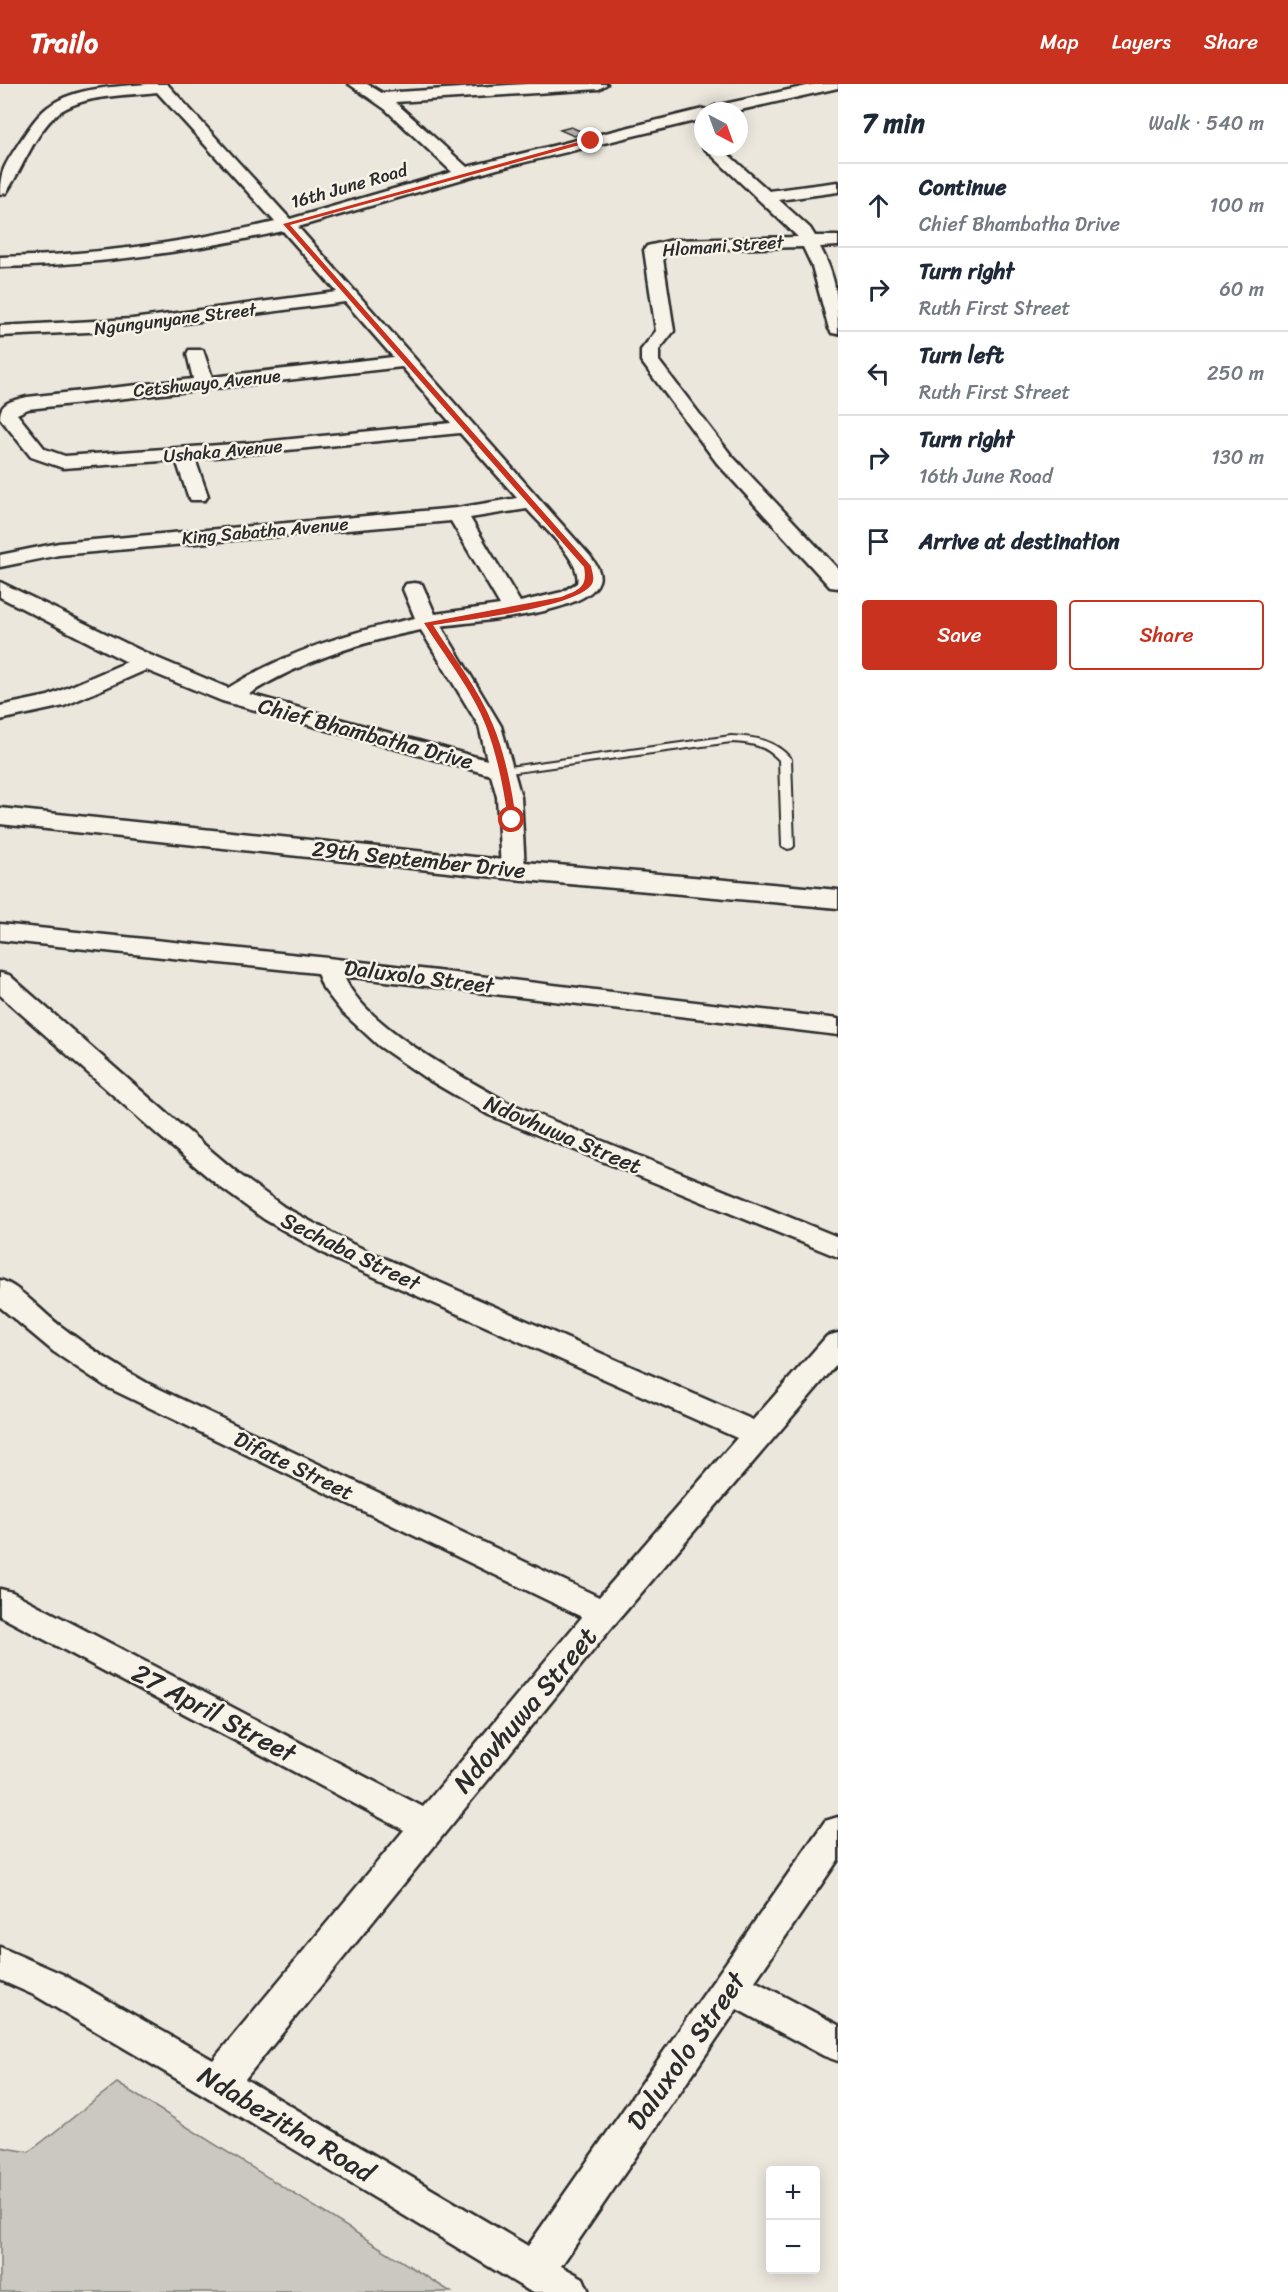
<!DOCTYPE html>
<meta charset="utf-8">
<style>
:root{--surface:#fff;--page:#f6f6f7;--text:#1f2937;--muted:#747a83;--line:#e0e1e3;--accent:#c8321e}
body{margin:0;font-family:Sriracha,sans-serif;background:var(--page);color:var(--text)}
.controls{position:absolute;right:18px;bottom:18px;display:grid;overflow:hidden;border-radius:6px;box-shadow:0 3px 15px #0003}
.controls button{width:54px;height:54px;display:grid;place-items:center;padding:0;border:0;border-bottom:2px solid var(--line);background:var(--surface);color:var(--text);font:30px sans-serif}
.compass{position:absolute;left:694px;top:18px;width:54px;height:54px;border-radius:50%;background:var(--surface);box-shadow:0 3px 15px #0003;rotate:139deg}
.stop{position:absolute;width:18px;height:18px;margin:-14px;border:4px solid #c8321e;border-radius:50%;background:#fff}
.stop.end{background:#c8321e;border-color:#fff;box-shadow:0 2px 6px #0008}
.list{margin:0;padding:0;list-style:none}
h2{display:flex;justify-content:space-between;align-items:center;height:78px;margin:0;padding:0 24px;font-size:26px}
h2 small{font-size:20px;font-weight:400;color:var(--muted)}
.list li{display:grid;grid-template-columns:39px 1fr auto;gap:18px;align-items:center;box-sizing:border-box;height:84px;padding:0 24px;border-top:2px solid var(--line)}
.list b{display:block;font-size:22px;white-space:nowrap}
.list p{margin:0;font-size:20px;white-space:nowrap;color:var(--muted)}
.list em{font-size:20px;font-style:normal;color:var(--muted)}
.actions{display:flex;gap:12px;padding:18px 24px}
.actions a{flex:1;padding:14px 0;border:2px solid var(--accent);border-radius:6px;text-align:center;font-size:21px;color:var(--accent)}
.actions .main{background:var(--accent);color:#fff}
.icon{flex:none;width:33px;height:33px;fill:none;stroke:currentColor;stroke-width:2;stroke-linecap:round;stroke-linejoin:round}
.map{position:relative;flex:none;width:838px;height:2208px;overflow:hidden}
header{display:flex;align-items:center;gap:36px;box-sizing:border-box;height:84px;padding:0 30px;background:var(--accent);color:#fff}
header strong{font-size:28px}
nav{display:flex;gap:33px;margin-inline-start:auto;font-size:21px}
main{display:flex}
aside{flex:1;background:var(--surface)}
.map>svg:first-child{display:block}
.green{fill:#cbc8bf;stroke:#7b7a75;stroke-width:1.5}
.building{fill:#b5b2ab;stroke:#2b2b2b;stroke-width:1.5}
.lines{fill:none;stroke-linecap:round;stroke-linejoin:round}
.service-casing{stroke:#2b2b2b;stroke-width:4}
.minor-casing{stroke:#2b2b2b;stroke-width:5}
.tertiary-casing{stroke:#2b2b2b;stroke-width:5}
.service{fill:#f7f3e8;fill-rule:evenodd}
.minor{fill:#f7f3e8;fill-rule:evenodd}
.tertiary{fill:#f7f3e8;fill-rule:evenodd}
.route{fill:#c8321e}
.labels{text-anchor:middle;stroke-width:5;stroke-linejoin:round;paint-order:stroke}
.far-street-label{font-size:18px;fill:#2b2b2b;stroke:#f7f3e8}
.street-label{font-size:22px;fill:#2b2b2b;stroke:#f7f3e8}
.near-street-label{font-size:27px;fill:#2b2b2b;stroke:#f7f3e8}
</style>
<header>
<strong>Trailo</strong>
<nav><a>Map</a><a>Layers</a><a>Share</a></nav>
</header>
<main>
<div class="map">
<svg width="838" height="2208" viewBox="0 0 838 2208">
<rect width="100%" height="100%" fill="#ebe7dd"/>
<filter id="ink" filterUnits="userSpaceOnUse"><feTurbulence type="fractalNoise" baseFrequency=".0167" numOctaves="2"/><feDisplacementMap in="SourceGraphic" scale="12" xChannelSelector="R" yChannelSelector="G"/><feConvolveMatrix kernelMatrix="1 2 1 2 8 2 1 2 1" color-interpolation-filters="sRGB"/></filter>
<g filter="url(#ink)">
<path class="green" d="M117,1999L451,2208H0V2063L29,2068Z"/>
<path class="building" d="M571,43L585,49L574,52L560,46Z"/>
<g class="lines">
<defs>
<path id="service" d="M731,652C755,653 775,656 791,675L794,762L792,764L788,765L782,762L779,676C765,661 751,659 731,658L502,690L496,687L502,684Z"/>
<path id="minor" d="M147,0H167L290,135L452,88L385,25L349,0H367L382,9L527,0H607L599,5L395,18L467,83L703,25L708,26L715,22L816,0H838V4L736,27H703V35L497,85L298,143L590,472C595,479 602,488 599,497C588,531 473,537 441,542L501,642L521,713L525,786L522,791L513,793L504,791L501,786L497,713L491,691L222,617L146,586L64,622L0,636V622L48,612L127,578L0,513V498L150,571L228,604C286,568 349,548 415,534L403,505L406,500L414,499L422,500L435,530L500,521L451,437L59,471L0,483V471L59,459L457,424L517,414L460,349L195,375L208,412L205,416H191L188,412L176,376L63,384L31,373L0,334C0,317 13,317 27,313L193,295L187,270L189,266H203L212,293L393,273L345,218L132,246L0,252V242L132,235L337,208L283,147C189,168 96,181 0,183V173C93,171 184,159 275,138L157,8C126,12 83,10 57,30C34,50 23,84 6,109L0,110C0,85 6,80 19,59C27,47 36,32 48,23C74,3 115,3 147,0ZM402,283L451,339L262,358L65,372L45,365L17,330L28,325ZM527,425C541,441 583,478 577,499L562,508L520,518L470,434ZM421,546L479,642L487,676L249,610C302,577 360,558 421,546Z
M703,63H720L769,107L838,98V108L779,116L810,144L815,152H838V162L820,163C837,195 838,214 838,250L832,249L829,245L812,182L803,163L673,166L662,168L674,247L659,266V277L731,371L838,485V504L830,503L717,379L641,277V266L656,247L644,166L647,162L673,156L798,153Z
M0,840L328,874L838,935V951L344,892C361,940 464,994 509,1019L838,1153V1173L489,1031L424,993L379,962L341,927L323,904L317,889L0,856Z
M0,889L9,891L177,1038L240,1091L284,1123L352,1160L753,1336L827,1252L838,1249V1279L613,1542L245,1995L528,2162L825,1737L838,1733V1776L755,1897L838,1941V1977L824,1972L737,1925L561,2182L583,2194L589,2208H531L204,2011L36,1912L0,1896V1863L62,1890L213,1976L404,1746L0,1532V1505L12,1508L423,1723L582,1533L105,1302L54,1268L0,1223V1196C21,1202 43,1230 62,1243C89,1264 117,1282 147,1299L599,1513L737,1354L332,1174L264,1135L220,1103L157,1050L0,911Z"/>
<path id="tertiary" d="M0,724L513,777L838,806V824L513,795L0,740Z"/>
</defs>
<use href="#service" class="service-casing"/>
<use href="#minor" class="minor-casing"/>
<use href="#tertiary" class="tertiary-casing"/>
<use href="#service" class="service"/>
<use href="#minor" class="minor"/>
<use href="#tertiary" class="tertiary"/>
</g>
</g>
<path class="route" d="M589,55L594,57L290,141L591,482C592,488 595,494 592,500C577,524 463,536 433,541C453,573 479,605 493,641C505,670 512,705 516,736L512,738L508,736C504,705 497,671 486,642C473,607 444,571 424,539L561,513C579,506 588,503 584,483L283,140Z"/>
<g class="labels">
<g class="far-street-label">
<text transform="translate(349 102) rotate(-16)" y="6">16th June Road</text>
<text transform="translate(723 162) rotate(-4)" y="6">Hlomani Street</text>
<text transform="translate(175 235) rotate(-7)" y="6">Ngungunyane Street</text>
<text transform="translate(207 299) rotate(-6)" y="6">Cetshwayo Avenue</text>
<text transform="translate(223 367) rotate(-5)" y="6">Ushaka Avenue</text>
<text transform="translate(265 447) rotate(-5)" y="6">King Sabatha Avenue</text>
</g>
<g class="street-label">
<text transform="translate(366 649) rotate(15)" y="8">Chief Bhambatha Drive</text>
<text transform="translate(419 775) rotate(6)" y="8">29th September Drive</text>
<text transform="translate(419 892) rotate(7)" y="8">Daluxolo Street</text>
<text transform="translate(563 1050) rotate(23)" y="8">Ndovhuwa Street</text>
<text transform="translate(351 1167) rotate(26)" y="8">Sechaba Street</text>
<text transform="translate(294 1381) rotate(26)" y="8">Difate Street</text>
</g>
<g class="near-street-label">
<text transform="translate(525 1626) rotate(-50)" y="9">Ndovhuwa Street</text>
<text transform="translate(214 1629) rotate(28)" y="9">27 April Street</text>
<text transform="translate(686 1967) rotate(-55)" y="9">Daluxolo Street</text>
<text transform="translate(286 2040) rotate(31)" y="9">Ndabezitha Road</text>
</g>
</g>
</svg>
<div class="controls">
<button>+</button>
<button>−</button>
</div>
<svg class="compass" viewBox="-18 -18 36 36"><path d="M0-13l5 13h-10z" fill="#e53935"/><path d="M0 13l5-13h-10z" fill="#747a83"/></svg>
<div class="stop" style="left:512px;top:736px"></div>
<div class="stop end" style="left:591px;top:57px"></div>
</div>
<aside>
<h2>7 min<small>Walk · 540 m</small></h2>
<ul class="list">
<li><svg class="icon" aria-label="ahead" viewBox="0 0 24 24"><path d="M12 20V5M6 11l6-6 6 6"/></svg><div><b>Continue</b><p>Chief Bhambatha Drive</p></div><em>100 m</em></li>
<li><svg class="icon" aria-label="right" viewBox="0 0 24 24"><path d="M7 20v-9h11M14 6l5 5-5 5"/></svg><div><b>Turn right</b><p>Ruth First Street</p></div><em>60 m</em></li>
<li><svg class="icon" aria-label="left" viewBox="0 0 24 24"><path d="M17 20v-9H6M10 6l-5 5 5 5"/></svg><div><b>Turn left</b><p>Ruth First Street</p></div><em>250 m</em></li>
<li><svg class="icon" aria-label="right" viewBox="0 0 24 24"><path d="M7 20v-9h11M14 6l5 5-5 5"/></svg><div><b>Turn right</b><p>16th June Road</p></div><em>130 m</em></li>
<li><svg class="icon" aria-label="arrive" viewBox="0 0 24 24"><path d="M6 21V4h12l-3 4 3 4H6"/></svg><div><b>Arrive at destination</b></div></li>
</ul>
<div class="actions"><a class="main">Save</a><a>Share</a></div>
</aside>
</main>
